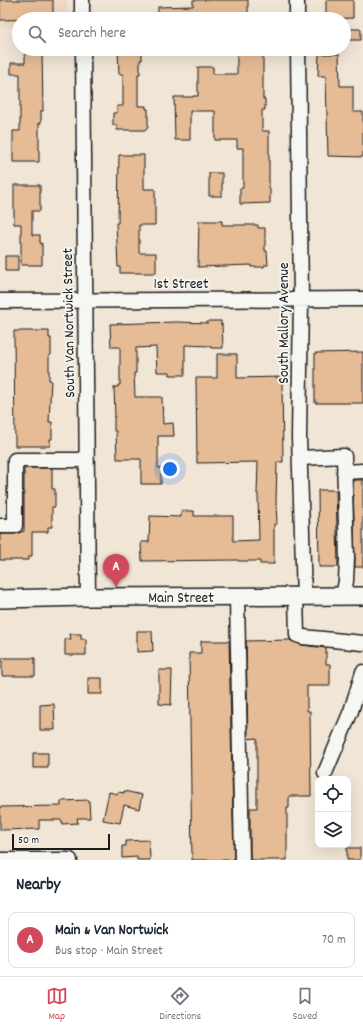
<!DOCTYPE html>
<meta charset="utf-8">
<style>
:root{--surface:#fff;--page:#f6f6f7;--text:#1f2937;--muted:#747a83;--line:#e0e1e3;--accent:#d1495b}
body{margin:0;font-family:Dekko,sans-serif;background:var(--page);color:var(--text)}
.controls{position:absolute;right:12px;bottom:12px;display:grid;overflow:hidden;border-radius:8px;box-shadow:0 4px 16px #0002}
.controls button{width:36px;height:36px;display:grid;place-items:center;padding:0;border:0;border-bottom:1px solid var(--line);background:var(--surface);color:var(--text);font:20px sans-serif}
.scale{position:absolute;left:12px;bottom:10px;width:98px;box-sizing:border-box;padding-left:4px;border:2px solid #1c1c1c;border-top:0;font-size:11px;line-height:14px;white-space:nowrap;color:#1c1c1c;-webkit-text-stroke:3px #f6f6f2;paint-order:stroke}
.you{position:absolute;left:170px;top:469px;width:14px;height:14px;margin:-10px;border:3px solid #fff;border-radius:50%;background:#1a73e8;box-shadow:0 0 0 6px #1a73e833}
.badge{display:grid;place-items:center;width:26px;height:26px;border-radius:50%;background:var(--accent);color:#fff;font-size:13px;font-weight:700}
.pin{position:absolute;translate:-50% -33px;filter:drop-shadow(0 1px 2px #0008)}
.pin::after{content:'';position:absolute;top:21px;width:14px;height:12px;background:inherit;clip-path:polygon(0 0,100% 0,50% 100%)}
.list{margin:0;padding:0;list-style:none}
h2{display:flex;justify-content:space-between;align-items:center;height:52px;margin:0;padding:0 16px;font-size:17px}
h2 small{font-size:13px;font-weight:400;color:var(--muted)}
.list li{display:grid;grid-template-columns:26px 1fr auto;gap:12px;align-items:center;box-sizing:border-box;height:56px;margin:0 8px 8px;padding:0 8px;border:1px solid var(--line);border-radius:8px}
.list b{display:block;font-size:15px;white-space:nowrap}
.list p{margin:0;font-size:13px;white-space:nowrap;color:var(--muted)}
.list em{font-size:13px;font-style:normal;color:var(--muted)}
.icon{flex:none;width:22px;height:22px;fill:none;stroke:currentColor;stroke-width:2;stroke-linecap:round;stroke-linejoin:round}
.map{position:relative;flex:none;width:363px;height:860px;overflow:hidden}
.search{position:absolute;background:var(--surface);box-shadow:0 4px 16px #0002;left:12px;right:12px;top:12px;height:44px;display:flex;align-items:center;gap:10px;box-sizing:border-box;padding:0 14px;border-radius:22px;color:var(--muted);font-size:15px}
.sheet{height:116px;background:var(--surface)}
nav{display:flex;justify-content:space-around;align-items:center;box-sizing:border-box;height:56px;border-top:1px solid var(--line);background:var(--surface);font-size:11px;color:var(--muted)}
nav a{display:grid;justify-items:center;gap:2px}
nav .on{color:var(--accent)}
.map>svg:first-child{display:block}
.built{fill:#eed9c3}
.building{fill:#e6bc96;stroke:#1c1c1c}
.lines{fill:none;stroke-linecap:round;stroke-linejoin:round}
.minor-casing{stroke:#1c1c1c;stroke-width:17}
.major-casing{stroke:#1c1c1c;stroke-width:20}
.minor{stroke:#f6f6f2;stroke-width:14}
.major{stroke:#f6f6f2;stroke-width:17}
.labels{text-anchor:middle;stroke-width:3.5;stroke-linejoin:round;paint-order:stroke}
.street-label{font-size:15px;fill:#1c1c1c;stroke:#f6f6f2}
</style>
<div class="map">
<svg width="363" height="860" viewBox="0 0 363 860">
<rect width="100%" height="100%" fill="#f1e5d6"/>
<filter id="ink" filterUnits="userSpaceOnUse"><feTurbulence type="fractalNoise" baseFrequency=".025" numOctaves="2"/><feDisplacementMap in="SourceGraphic" scale="8" xChannelSelector="R" yChannelSelector="G"/><feConvolveMatrix kernelMatrix="1 2 1 2 8 2 1 2 1" color-interpolation-filters="sRGB"/></filter>
<g filter="url(#ink)">
<path class="built" d="M0,0H67L68,19H19V27H0Z"/>
<path class="building" d="M0,0H53V19L0,20Z
M193,0H248V19H210V17H174V19H158V7L193,6Z
M326,0H353V18L326,19Z
M344,29H361V40H344Z
M25,49H42L43,111H41V123H39V162H13V131H20V74H11V63H25Z
M118,49H142V60H140V74H138V106H146V109H148V128H146V130H117V125H113V113H117V106H123V74H119Z
M237,49H263V99H265V110H262V130L263,131H269V188H270V203L240,204V188H243V148H237V140H215V111H190V140H175L174,97H193V96H198V67H213V74H237Z
M319,54H339L340,86H353V112H363V157L328,156L326,76H318Z
M119,155H144V189H155V225H139V253H156V273H120V267H118L116,223H118Z
M209,173H222V196H209Z
M14,185H40V211H32V235H40V243H42V265H21V224H14Z
M199,221H222V225H258V228H265V251H267L268,265H264V267H251V265L198,267Z
M5,256H18V271H5Z
M208,321H221V325L222,324L223,348H211V346L185,345V375H170V372H157L156,347L136,348V373H134L135,397H162L163,424L173,423L174,436H158V468H161V484H141V459H117L116,431H114V417H115L114,387H118V385H120V347H111L110,324L176,322L208,323Z
M14,331H49V338H51V355H49V380H51L49,422H52V439H50V446H15Z
M363,352V403H315V353Z
M217,354H237V378L282,377L283,462H277L276,501L277,524H274V564H260V561H238V560L142,561L141,542H149L150,516L181,517V511H194V516H233V541L259,540L258,494H257L258,462L197,463L196,378H217Z
M24,468H52V489H55V507H52V527H48V532H32V556H29V560H0V534H15L24,531Z
M353,480H363V567H355Z
M318,490H336L338,567H319Z
M137,631H152L153,651L137,652Z
M70,634H81V639H86V655H65V639H71Z
M291,640L302,645L326,648V664H330V686H307V711H310L311,796H289V808H287V860H250V808H257V738L248,739L246,641Z
M201,641H229L234,860H192L189,653H201Z
M2,658H35V676H2Z
M159,670H172L171,705L159,704Z
M88,678H102V694H88Z
M54,704L55,730H40V705Z
M33,753H48V768H33Z
M124,791L142,795L139,809L124,805L120,823L103,820L109,792L117,794L118,792L124,793Z
M89,800L90,818H77L78,823L62,824V820H39V829L0,830V807L61,806V801Z
M149,840L150,860H137V857L122,858V846H126V841Z
M347,848H360V860H347Z"/>
<g class="lines">
<defs>
<path id="minor" d="M82,0V19
M297,0V19
M83,49L88,597
M298,49L301,300L299,437L304,597
M0,301L363,299
M300,458L344,456L347,558L346,581L343,596
M344,472L363,471
M0,526H15V460H86
M237,597L242,860
M296,597L297,635L303,637L363,643
M325,773L351,711L363,672
M0,860H70"/>
<path id="major" d="M0,599L88,597L363,596"/>
</defs>
<use href="#minor" class="minor-casing"/>
<use href="#major" class="major-casing"/>
<use href="#minor" class="minor"/>
<use href="#major" class="major"/>
</g>
</g>
<g class="labels">
<g class="street-label">
<text x="181" y="288">1st Street</text>
<text transform="translate(68 323) rotate(-91)" y="5">South Van Nortwick Street</text>
<text transform="translate(283 323) rotate(-90)" y="5">South Mallory Avenue</text>
<text x="181" y="602">Main Street</text>
</g>
</g>
</svg>
<div class="controls">
<button><svg class="icon" aria-label="locate" viewBox="0 0 24 24"><circle cx="12" cy="12" r="6"/><path d="M12 2v4M12 18v4M2 12h4M18 12h4"/></svg></button>
<button><svg class="icon" aria-label="layers" viewBox="0 0 24 24"><path d="M12 4l9 5-9 5-9-5zM3 14l9 5 9-5"/></svg></button>
</div>
<div class="scale">50 m</div>
<div class="you"></div>
<div class="pin badge" style="left:116px;top:587px">A</div>
<div class="search"><svg class="icon" aria-label="search" viewBox="0 0 24 24"><circle cx="10" cy="10" r="6"/><path d="M15 15l6 6"/></svg>Search here</div>
</div>
<section class="sheet">
<h2>Nearby<small></small></h2>
<ul class="list">
<li><span class="badge">A</span><div><b>Main &amp; Van Nortwick</b><p>Bus stop · Main Street</p></div><em>70 m</em></li>
</ul>
</section>
<nav>
<a class="on"><svg class="icon" aria-label="map" viewBox="0 0 24 24"><path d="M3 6l6-2 6 2 6-2v14l-6 2-6-2-6 2zM9 4v14M15 6v14"/></svg>Map</a>
<a><svg class="icon" aria-label="directions" viewBox="0 0 24 24"><path d="M12 3l9 9-9 9-9-9zM9 14v-3h6M13 9l2 2-2 2"/></svg>Directions</a>
<a><svg class="icon" aria-label="saved" viewBox="0 0 24 24"><path d="M7 4h10v16l-5-4-5 4z"/></svg>Saved</a>
</nav>
